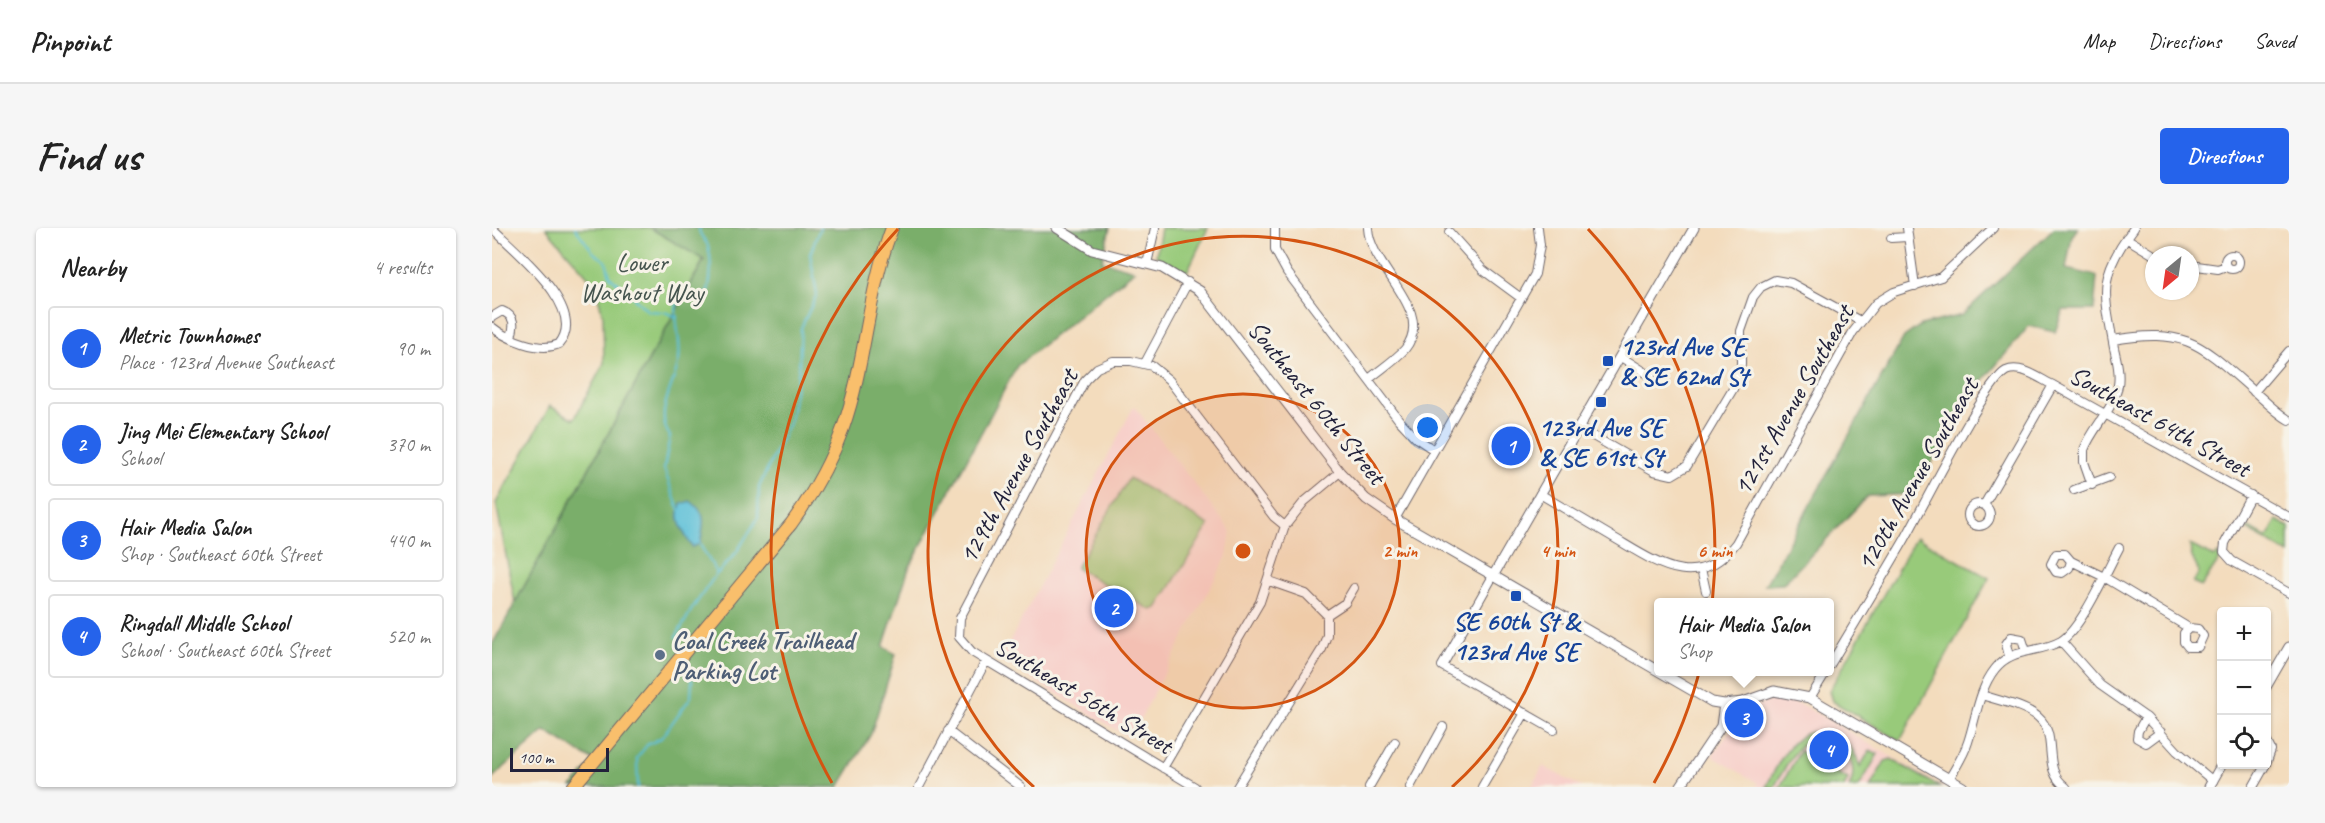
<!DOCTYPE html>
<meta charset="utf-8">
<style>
:root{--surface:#fff;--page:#f6f6f6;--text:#222;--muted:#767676;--line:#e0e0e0;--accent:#2563eb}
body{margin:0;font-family:Caveat,sans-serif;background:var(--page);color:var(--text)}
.controls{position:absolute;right:18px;bottom:18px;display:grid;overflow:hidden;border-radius:6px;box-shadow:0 2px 4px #0004}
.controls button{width:54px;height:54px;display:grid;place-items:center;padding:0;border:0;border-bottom:2px solid var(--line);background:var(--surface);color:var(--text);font:30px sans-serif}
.compass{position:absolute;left:1653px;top:18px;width:54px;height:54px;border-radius:50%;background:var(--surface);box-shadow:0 2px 4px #0004;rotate:209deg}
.scale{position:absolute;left:18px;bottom:15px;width:99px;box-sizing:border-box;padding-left:6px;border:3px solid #22223b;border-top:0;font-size:16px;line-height:21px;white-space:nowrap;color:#22223b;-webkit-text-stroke:4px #f7f3e8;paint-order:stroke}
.you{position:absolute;left:936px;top:200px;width:21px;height:21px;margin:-15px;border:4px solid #fff;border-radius:50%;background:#1a73e8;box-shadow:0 0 0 9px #1a73e833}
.badge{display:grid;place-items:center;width:39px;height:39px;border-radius:50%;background:var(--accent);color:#fff;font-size:20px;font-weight:700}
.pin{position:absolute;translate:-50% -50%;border:3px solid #fff;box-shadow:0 2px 6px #0006}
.popup{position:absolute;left:1162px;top:370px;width:180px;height:78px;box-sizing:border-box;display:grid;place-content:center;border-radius:6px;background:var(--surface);filter:drop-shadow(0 2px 4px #0005);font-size:20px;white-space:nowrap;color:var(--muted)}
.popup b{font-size:22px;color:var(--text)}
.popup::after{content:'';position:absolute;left:50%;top:100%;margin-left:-12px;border:12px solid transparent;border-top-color:var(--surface)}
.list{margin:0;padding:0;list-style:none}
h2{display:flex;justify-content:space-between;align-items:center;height:78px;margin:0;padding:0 24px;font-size:26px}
h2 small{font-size:20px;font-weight:400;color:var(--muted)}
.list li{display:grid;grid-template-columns:39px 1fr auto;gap:18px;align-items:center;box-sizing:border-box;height:84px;margin:0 12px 12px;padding:0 12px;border:2px solid var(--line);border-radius:6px}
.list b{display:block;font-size:22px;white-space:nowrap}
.list p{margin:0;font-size:20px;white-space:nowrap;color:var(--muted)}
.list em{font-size:20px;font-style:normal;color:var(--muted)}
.icon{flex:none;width:33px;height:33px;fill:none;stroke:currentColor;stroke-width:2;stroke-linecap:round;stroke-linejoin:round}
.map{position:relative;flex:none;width:1797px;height:559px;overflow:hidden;border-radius:6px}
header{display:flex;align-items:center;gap:36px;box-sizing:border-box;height:84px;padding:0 30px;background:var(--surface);border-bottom:2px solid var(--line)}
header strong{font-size:28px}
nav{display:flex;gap:33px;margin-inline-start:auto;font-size:21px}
.intro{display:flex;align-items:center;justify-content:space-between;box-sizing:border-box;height:144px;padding:0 36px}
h1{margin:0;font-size:42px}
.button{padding:15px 27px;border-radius:6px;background:var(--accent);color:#fff;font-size:21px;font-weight:700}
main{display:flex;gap:36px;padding:0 36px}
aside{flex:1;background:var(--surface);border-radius:6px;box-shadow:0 2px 4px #0004}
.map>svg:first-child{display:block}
.built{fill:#f7d0ca}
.green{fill:#98ca7a;stroke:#5d765a;stroke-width:1.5}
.forest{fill:#7aae6a;stroke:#4e6852;stroke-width:1.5}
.water{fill:#5abfd8;stroke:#3e708a;stroke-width:1.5}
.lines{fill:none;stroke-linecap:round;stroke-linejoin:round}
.stream{stroke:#5abfd8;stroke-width:2}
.minor-casing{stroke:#6b6368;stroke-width:10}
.tertiary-casing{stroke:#6b6368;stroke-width:11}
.primary-casing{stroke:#6b6368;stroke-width:14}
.minor{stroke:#fff;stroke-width:8}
.tertiary{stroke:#fff;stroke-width:9}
.primary{stroke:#f9bf6c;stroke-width:12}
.ring{fill:none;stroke:#d45411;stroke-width:3}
.transit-dot{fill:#1a4fb4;stroke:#f7f3e8;stroke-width:2}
.service-dot{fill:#5c6f8a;stroke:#f7f3e8;stroke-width:2}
.labels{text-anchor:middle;stroke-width:6;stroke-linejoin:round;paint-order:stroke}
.park-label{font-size:26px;fill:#45544e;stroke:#f7f3e8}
.transit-label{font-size:26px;font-weight:bold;fill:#164399;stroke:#f7f3e8}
.street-label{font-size:26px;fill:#22223b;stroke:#f7f3e8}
.service-label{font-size:26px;font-weight:bold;fill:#4e5e75;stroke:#f7f3e8;text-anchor:start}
.centre{fill:#d45411;stroke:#f7f3e8;stroke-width:3}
.ring-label{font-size:18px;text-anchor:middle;font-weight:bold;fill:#d45411;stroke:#f7f3e8;stroke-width:6;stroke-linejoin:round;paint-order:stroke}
</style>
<header>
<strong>Pinpoint</strong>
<nav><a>Map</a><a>Directions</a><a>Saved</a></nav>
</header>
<div class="intro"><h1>Find us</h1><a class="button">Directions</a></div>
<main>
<aside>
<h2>Nearby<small>4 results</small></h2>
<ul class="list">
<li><span class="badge">1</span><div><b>Metric Townhomes</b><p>Place · 123rd Avenue Southeast</p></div><em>90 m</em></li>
<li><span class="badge">2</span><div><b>Jing Mei Elementary School</b><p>School</p></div><em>370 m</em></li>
<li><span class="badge">3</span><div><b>Hair Media Salon</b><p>Shop · Southeast 60th Street</p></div><em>440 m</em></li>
<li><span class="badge">4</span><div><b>Ringdall Middle School</b><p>School · Southeast 60th Street</p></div><em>520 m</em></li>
</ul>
</aside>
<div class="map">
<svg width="1797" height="559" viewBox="0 0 1797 559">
<rect width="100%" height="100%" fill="#f7f3e8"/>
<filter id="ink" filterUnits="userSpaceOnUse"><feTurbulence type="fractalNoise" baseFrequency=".0167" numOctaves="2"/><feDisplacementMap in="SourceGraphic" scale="12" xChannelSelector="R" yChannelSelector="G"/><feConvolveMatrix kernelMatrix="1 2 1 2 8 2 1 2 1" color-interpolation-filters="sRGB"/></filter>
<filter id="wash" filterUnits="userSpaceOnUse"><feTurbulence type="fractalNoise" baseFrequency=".008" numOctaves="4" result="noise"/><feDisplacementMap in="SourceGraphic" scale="24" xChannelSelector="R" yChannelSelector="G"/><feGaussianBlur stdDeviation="1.35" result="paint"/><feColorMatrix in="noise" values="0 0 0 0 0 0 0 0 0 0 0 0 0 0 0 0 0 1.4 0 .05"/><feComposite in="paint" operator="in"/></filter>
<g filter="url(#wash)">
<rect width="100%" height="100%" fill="#f3dcbd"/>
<path class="built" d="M642,178L739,303L735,328L638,510L508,432Z
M1280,472L1299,473L1312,478L1452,559H1264L1266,555L1220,528L1239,501L1245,484Z
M1051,538L1056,541L1090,559H1039Z"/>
<path class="green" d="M54,0H158L212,31L23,375L4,275L58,178L82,191L112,135L111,88L103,57Z
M669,0H716L695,44L664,28Z
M637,250L717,297L665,380L659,382L584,340Z
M1785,292L1797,299V326L1750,298L1751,296L1775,310Z
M1424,309L1497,350L1408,513L1340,473L1337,463Z
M1698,317L1722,329L1726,326L1728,331L1709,359L1701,355L1707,344L1699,327Z
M1319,504C1344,506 1361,513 1368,539L1378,522L1386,526L1367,559H1357C1371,533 1344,502 1316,514C1300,521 1291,545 1282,559H1274C1285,539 1295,511 1319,504Z
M1308,523L1356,551L1352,559H1288Z
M1399,531L1448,559H1378L1393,533Z"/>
<path class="forest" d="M158,0H618L610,33L643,42L525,138L417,340L391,419L404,426L379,506L347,559H80L102,533L53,503L0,550V417L212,32Z
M1562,0H1586L1580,8L1574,41L1605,48L1602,82H1571L1563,104L1537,98L1478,168L1421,266L1376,268L1291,356L1273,357L1412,109L1429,97L1470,87Z"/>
<path class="water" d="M198,273C216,285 212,296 208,316L200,319C192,305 182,292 189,276Z"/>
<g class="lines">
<path class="stream" d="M83,0L102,25L114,33L118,48L156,83L173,84L185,89
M187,282L172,241L178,208C161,185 184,155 187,131C190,112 180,89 186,70L210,69L216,64C219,50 220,32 216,18C213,10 207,9 207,0
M226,345L244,325L266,290L267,259L298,193L307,140L309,100L325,66L318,26L328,0
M184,409L200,381L225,345L207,315
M146,559L145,530L155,517L169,510L199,469L200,453L196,443"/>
</g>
</g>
<g filter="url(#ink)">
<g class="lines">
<defs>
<path id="minor" d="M783,0V22L795,44L907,192L924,210L942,222
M876,0C878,41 944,82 913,121C903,132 889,141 877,151
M1415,0L1423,58
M957,4L991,42L1029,70
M1399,10L1415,9
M1634,10L1662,27
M1733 34a7 7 0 1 1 14 0a7 7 0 1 1-14 0Z
M655,36L663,0
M1698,37L1726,41L1734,38
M0,89L10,83C23,88 23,97 19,109
M0,99C15,111 48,125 67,116C97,81 23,23 0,0
M1621,112C1697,99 1709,117 1764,165C1775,175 1785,185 1797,192
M1129,129L1159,148
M653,135L696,54
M1762,164L1797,123
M1087,200L1162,243L1180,247L1195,238L1241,161L1249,136V103L1261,69L1269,59L1283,52L1299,55L1368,93
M1600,257L1592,234V222C1600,200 1623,180 1626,157C1628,145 1625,133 1622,120C1612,65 1605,48 1642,0
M1582,262L1617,249
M1048,266C1072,280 1095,294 1119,308C1162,333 1204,367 1244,315L1361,104L1384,75L1402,64L1449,49L1501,0
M1759,267L1733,315L1732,324L1740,333L1797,365
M1476 287a11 11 0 1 1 22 0a11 11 0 1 1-22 0Z
M1492,277L1561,157
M903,291L1043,46L1048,17L1046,0
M1579,333L1577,340L1570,345L1564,344L1559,336L1564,326H1573L1579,333L1612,349L1697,400L1706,401L1711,408L1706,419H1696L1692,414V405L1697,400
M1209,341L1214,363
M1001,348L950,438L1062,502
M777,353L814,366L835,387
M1569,413L1608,457L1655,490L1685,523L1721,553
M1517,428L1514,416L1519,409L1530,411L1534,423
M1338,437C1363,395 1388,354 1413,311C1429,283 1493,154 1514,143C1529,136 1548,151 1561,157L1797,289
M1490,467C1507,473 1532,477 1546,489C1568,508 1548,541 1574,559
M1318,470L1334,444
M1654,489L1646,503L1645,510L1654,515L1669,504
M456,503L529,559
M1774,512L1779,522L1774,536
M671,540L768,374L793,298L812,274L848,244
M1457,551C1464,539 1472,527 1476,514C1484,490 1487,461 1503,441C1520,419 1546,426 1569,413C1589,401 1615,342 1627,320
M427,559L494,433
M703,559L480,424L467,409L468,390L593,152L605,140L621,133H639L660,138L677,152L782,289L793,298
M745,559L830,421L835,407V387L853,375L862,360
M877,559L903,514
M918,559L951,499
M990,559L1033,485
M1761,559L1774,536"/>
<path id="tertiary" d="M565,0L600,22L670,40L708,63L848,244L874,271L903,291L1220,474L1232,476L1251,474L1282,463L1318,470L1471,559
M1001,348L1202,0
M1774,459L1797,419
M1188,559L1229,498L1232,476
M1717,559L1730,536"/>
<path id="primary" d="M81,559L299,296C320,267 339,234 351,200C374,135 375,66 400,0"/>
</defs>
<use href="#minor" class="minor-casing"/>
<use href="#tertiary" class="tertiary-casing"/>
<use href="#primary" class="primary-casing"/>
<use href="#minor" class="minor"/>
<use href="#tertiary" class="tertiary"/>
<use href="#primary" class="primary"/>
</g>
</g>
<circle cx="751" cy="323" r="157" fill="#d45411" fill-opacity=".12"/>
<g class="ring">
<circle cx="751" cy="323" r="157"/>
<path d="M542 559A315 315 0 1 1 960 559"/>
<path d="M340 555A472 472 0 0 1 406 1M1096 1A472 472 0 0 1 1162 555"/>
</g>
<g class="transit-dot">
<rect x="1110" y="127" width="12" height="12" rx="3"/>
<rect x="1103" y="168" width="12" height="12" rx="3"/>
<rect x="1018" y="362" width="12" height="12" rx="3"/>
</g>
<circle class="service-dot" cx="168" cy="427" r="6"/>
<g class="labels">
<g class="park-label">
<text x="150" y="43">Lower<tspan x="150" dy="30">Washout Way</tspan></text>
</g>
<g class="transit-label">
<text x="1128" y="127" text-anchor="start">123rd Ave SE<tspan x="1128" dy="30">&amp; SE 62nd St</tspan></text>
<text x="1109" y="208">123rd Ave SE<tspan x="1109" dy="30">&amp; SE 61st St</tspan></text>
<text x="1024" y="402">SE 60th St &amp;<tspan x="1024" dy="30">123rd Ave SE</tspan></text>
</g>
<g class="street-label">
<text transform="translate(1301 172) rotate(-60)" y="9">121st Avenue Southeast</text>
<text transform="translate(825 174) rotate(51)" y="9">Southeast 60th Street</text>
<text transform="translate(1668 193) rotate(29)" y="9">Southeast 64th Street</text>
<text transform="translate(526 238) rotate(-61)" y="9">129th Avenue Southeast</text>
<text transform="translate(1425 246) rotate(-60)" y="9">120th Avenue Southeast</text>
<text transform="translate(592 467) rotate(31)" y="9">Southeast 56th Street</text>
</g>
<g class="service-label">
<text x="180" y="421">Coal Creek Trailhead<tspan x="180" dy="30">Parking Lot</tspan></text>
</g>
</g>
<circle cx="751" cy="323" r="9" class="centre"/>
<g class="ring-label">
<text x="908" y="329">2 min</text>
<text x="1066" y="329">4 min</text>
<text x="1223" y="329">6 min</text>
</g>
</svg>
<div class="controls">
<button>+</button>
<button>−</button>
<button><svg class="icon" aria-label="locate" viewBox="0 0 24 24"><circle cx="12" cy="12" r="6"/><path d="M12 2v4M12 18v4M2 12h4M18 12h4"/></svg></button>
</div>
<svg class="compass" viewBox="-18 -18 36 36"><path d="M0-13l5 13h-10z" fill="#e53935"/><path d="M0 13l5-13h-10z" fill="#767676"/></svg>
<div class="scale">100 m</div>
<div class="you"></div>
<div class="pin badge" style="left:1019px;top:218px">1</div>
<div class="pin badge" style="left:622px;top:380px">2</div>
<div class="pin badge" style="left:1252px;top:490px">3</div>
<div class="popup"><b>Hair Media Salon</b>Shop</div>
<div class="pin badge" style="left:1337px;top:522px">4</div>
</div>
</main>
